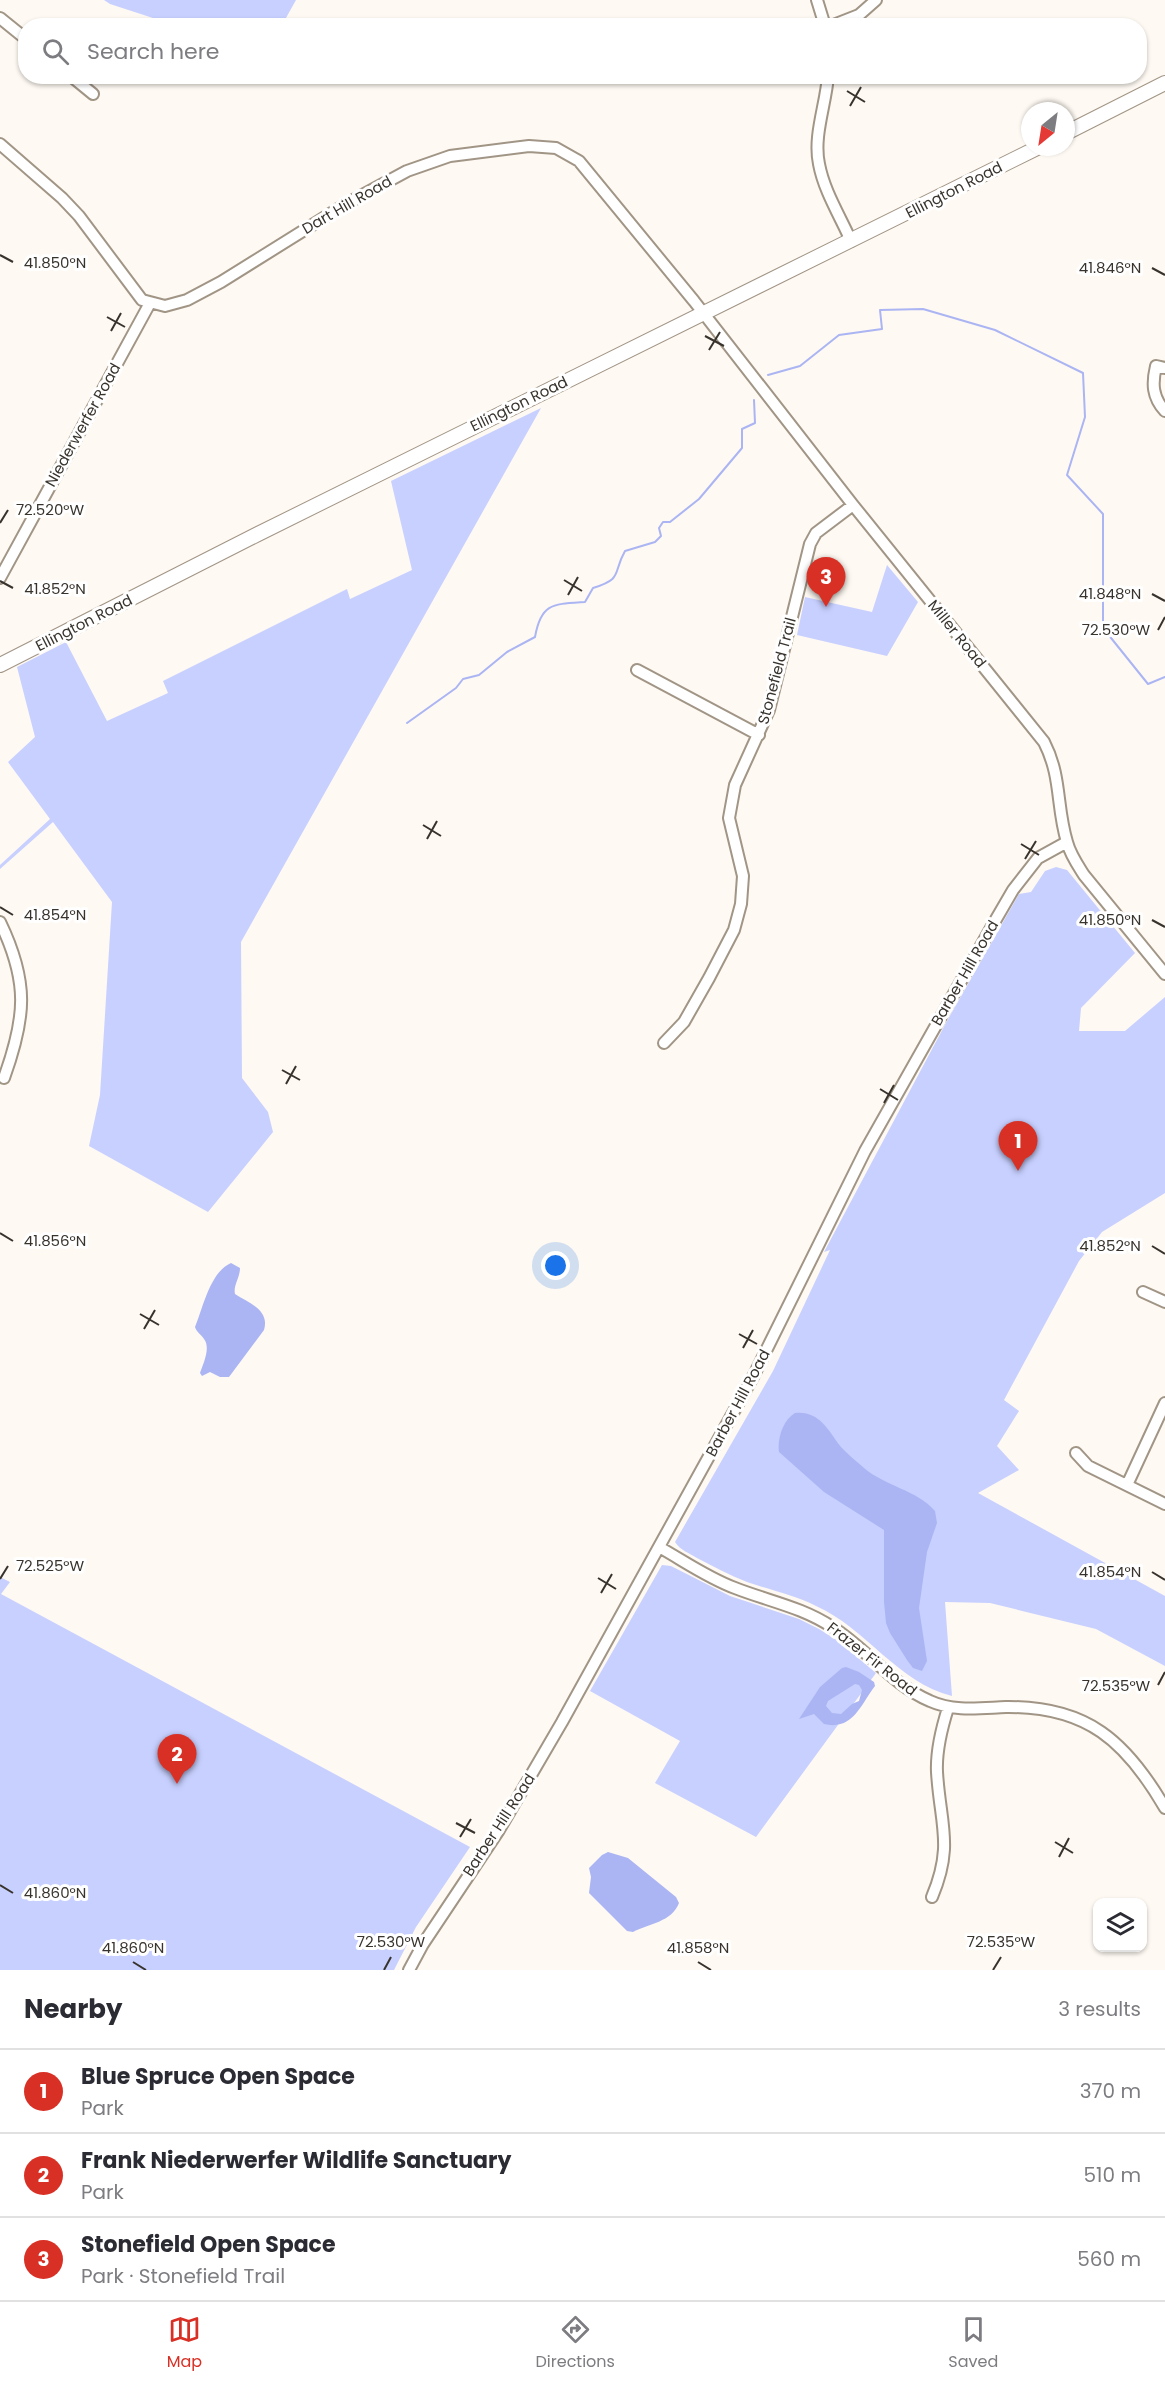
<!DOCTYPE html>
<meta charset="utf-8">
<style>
:root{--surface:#fff;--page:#f2f2f3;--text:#2b2b33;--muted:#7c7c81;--line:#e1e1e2;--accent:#d93025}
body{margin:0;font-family:Poppins,sans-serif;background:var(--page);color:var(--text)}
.controls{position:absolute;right:18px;bottom:18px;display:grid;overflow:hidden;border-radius:12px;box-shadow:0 2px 4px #0004}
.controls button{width:54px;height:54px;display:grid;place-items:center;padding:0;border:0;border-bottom:2px solid var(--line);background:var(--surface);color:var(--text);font:30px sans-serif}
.compass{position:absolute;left:1021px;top:102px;width:54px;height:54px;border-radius:50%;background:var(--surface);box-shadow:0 2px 4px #0004;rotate:210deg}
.you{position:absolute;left:556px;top:1266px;width:21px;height:21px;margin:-15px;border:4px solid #fff;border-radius:50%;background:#1a73e8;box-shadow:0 0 0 9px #1a73e833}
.badge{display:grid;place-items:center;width:39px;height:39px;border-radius:50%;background:var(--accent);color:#fff;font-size:20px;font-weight:700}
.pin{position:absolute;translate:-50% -50px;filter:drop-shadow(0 2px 3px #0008)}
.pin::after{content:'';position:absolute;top:32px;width:21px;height:18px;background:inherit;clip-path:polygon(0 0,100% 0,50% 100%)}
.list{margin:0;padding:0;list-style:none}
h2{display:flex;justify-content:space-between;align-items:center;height:78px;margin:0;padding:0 24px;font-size:26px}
h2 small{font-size:20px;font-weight:400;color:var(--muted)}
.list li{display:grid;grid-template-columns:39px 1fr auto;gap:18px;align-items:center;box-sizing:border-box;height:84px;padding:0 24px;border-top:2px solid var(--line)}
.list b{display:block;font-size:22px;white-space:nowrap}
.list p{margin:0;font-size:20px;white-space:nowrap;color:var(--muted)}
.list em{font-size:20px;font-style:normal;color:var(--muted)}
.icon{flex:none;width:33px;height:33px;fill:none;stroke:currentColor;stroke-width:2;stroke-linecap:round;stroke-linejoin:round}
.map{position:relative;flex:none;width:1165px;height:1970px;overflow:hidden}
.search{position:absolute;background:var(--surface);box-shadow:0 2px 4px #0004;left:18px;right:18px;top:18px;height:66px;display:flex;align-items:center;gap:15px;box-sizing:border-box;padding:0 21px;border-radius:24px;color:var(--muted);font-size:22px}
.sheet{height:330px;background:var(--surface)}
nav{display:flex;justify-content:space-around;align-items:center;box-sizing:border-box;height:84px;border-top:2px solid var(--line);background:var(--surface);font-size:16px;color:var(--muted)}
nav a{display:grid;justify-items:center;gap:3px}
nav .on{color:var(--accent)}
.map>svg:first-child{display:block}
.green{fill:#c8d0ff}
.water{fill:#abb5f3;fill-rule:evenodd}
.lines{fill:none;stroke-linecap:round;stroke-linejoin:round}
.stream{stroke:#abb5f3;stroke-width:2}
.minor-casing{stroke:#a19586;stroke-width:14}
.major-casing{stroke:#a19586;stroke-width:16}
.minor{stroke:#fff;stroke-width:10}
.major{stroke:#fff;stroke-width:14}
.ticks{fill:none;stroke:#38332d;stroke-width:2}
.labels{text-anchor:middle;stroke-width:6;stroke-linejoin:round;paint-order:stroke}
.street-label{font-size:15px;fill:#38332d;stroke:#fff}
.ticks-label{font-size:15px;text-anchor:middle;fill:#38332d;stroke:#fff;stroke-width:6;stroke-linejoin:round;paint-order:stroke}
</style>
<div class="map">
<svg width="1165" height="1970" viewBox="0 0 1165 1970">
<rect width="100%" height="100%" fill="#fef9f2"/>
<path class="green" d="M104,0H296L282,25L167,26L153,18L110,4Z
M541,408L241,942L242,1078L268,1112L273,1132L208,1212L89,1146L100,1095L112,902L53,822L0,869V865L50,819L8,762L35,737L17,667L66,642L107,721L168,693L163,681L347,589L350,599L412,570L391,481Z
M887,565L918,602L887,656L797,635L805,597L872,612Z
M1056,867L1067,870L1135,953L1081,1008L1079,1031H1125L1165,997V1193L1102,1232L1079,1261L1004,1400L1019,1411L997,1446L1019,1470L978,1493L1165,1596V1666L1096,1629L990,1603L945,1602L952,1696C898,1683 866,1628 816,1606C794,1595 770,1590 747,1582C729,1575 713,1566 697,1558C689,1553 680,1550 675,1542L773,1371L830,1250L824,1252L947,1021L1019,894L1031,892L1045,871Z
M662,1565L671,1566L730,1596L799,1619L819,1629L838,1641L876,1673L756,1837L655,1783L680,1741L590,1691Z
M0,1577L10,1582L1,1594L470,1847L416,1927L394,1970H0Z"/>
<path class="water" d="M231,1263L240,1268C240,1278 233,1285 235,1294C249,1303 270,1310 264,1330L229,1377H220L210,1372L202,1376L200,1373C203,1364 211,1348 204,1339C200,1333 197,1333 195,1327C203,1308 210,1272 231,1263Z
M795,1413C815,1411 825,1424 835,1439C841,1449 855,1460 864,1468C885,1486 917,1490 935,1511L937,1523L927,1552L919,1608L927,1661L922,1671L913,1668L907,1660L890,1633L886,1623L884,1602V1530L824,1492L779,1452C777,1439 783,1420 795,1413Z
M846,1667L859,1672L874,1682L875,1686C861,1704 853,1731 824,1724L814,1714L799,1719L820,1687L842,1668ZM855,1684L859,1685L862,1690L859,1701L852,1704L841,1714L832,1713L826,1706L828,1701Z
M608,1852L628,1858L676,1897L679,1903C672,1922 648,1924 633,1932L627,1931L589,1893L591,1877L589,1868L602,1855Z"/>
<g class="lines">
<path class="stream" d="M768,375L800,366L839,335L882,329L880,310L923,309L995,330L1083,373L1085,417L1067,475L1103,514V628L1148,684L1165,677
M407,723L456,688L463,679L479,675L507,652L535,637C541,603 553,604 585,602L593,588C624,578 612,574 625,551L655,542L661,536L659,528L663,522H670L699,499L742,448V429L755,423L754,400"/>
<defs>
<path id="minor" d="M817,0L825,26
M0,18L26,39
M831,26L859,15L876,0
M71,76L93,94
M828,76C826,104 813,136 819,164C824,191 840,216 851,241
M0,144L62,198L79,216L142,300L165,306L187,300L221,282L346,204L407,171L450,156L529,146L556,148L579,161L694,301L853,505L1044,742C1062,777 1056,806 1067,842C1070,854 1077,864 1084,875L1165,974
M1165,368L1156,366C1152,383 1152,397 1165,411
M0,578L150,303
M637,670L759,735
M0,922C29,982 26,1017 4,1078
M664,1043L684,1022L709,978L734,930L741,904L743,876L729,818L735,785L769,710L810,544L816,533L853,505
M1143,1292L1165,1302
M1076,1453L1088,1466L1165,1504
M1127,1485L1165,1403
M659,1547C684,1561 708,1578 735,1588C768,1601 802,1607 832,1627C867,1649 892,1685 930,1701C954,1712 980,1708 1006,1707C1087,1706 1126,1741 1165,1808
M932,1897C954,1845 940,1824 937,1772C936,1751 942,1727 948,1708
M409,1970L423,1944L499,1830L562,1722L754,1375L865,1151L995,921L1013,890L1038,858L1067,842"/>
<path id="major" d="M1066,133L1165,83
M0,665L258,534L1039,147"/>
</defs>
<use href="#minor" class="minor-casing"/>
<use href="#major" class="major-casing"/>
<use href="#minor" class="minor"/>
<use href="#major" class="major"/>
</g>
<path class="ticks" d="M847,91L865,102M850,106L861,87M0,255L13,262M1152,268L1165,275M107,317L125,327M111,331L121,313M705,336L724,346M709,350L720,332M0,523L8,510M564,580L582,591M0,581L13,588M1152,594L1165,601M568,595L578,577M1158,630L1165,617M423,825L441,836M427,839L437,821M1021,844L1039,855M1025,859L1036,841M0,907L13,915M1152,920L1165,927M282,1070L300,1080M286,1084L296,1066M880,1089L898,1100M884,1103L894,1085M0,1233L13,1241M1152,1246L1165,1254M140,1314L159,1325M144,1329L155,1310M739,1334L757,1344M743,1348L753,1330M1152,1572L1165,1580M598,1578L616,1589M0,1579L8,1566M601,1593L612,1574M1158,1685L1165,1672M456,1823L475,1833M460,1837L471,1819M1055,1842L1073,1853M1059,1857L1069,1838M0,1885L13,1893M133,1962L146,1970M698,1962L711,1970M384,1970L391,1957M993,1970L1001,1957"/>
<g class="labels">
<g class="street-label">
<text transform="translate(954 190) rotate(-27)" y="5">Ellington Road</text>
<text transform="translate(347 205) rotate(-30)" y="5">Dart Hill Road</text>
<text transform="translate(519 404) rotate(-26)" y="5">Ellington Road</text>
<text transform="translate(83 425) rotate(-61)" y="5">Niederwerfer Road</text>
<text transform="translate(84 623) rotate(-27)" y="5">Ellington Road</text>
<text transform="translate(957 634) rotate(51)" y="5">Miller Road</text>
<text transform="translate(777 671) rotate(-75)" y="5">Stonefield Trail</text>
<text transform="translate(965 973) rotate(-60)" y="5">Barber Hill Road</text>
<text transform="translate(738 1403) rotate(-62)" y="5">Barber Hill Road</text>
<text transform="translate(872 1659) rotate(38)" y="5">Frazer Fir Road</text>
<text transform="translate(499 1825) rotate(-57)" y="5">Barber Hill Road</text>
</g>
</g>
<g class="ticks-label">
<text x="55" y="268">41.850°N</text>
<text x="1110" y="273">41.846°N</text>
<text x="50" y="515">72.520°W</text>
<text x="55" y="594">41.852°N</text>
<text x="1110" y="599">41.848°N</text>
<text x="1116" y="635">72.530°W</text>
<text x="55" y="920">41.854°N</text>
<text x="1110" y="925">41.850°N</text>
<text x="55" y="1246">41.856°N</text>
<text x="1110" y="1251">41.852°N</text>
<text x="50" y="1571">72.525°W</text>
<text x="1110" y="1577">41.854°N</text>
<text x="1116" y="1691">72.535°W</text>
<text x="55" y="1898">41.860°N</text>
<text x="391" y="1947">72.530°W</text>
<text x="1001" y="1947">72.535°W</text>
<text x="133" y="1953">41.860°N</text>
<text x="698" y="1953">41.858°N</text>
</g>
</svg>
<div class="controls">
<button><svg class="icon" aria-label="layers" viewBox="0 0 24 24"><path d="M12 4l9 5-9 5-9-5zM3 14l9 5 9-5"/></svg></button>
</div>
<svg class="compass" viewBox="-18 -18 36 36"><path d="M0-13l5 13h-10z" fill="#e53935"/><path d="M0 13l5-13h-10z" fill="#7c7c81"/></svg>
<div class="you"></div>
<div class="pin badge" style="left:1018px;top:1171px">1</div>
<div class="pin badge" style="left:177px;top:1784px">2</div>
<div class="pin badge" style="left:826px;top:607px">3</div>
<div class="search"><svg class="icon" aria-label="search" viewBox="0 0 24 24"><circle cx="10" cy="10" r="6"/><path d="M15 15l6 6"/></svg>Search here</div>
</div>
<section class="sheet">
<h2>Nearby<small>3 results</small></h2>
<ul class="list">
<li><span class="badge">1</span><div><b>Blue Spruce Open Space</b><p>Park</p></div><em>370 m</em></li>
<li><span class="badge">2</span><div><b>Frank Niederwerfer Wildlife Sanctuary</b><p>Park</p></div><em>510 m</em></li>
<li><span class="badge">3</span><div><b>Stonefield Open Space</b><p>Park · Stonefield Trail</p></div><em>560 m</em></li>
</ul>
</section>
<nav>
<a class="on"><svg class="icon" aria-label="map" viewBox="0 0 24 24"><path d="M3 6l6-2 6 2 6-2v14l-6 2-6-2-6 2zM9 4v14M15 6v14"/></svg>Map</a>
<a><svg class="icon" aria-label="directions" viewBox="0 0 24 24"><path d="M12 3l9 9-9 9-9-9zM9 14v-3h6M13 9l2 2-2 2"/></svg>Directions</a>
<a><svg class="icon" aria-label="saved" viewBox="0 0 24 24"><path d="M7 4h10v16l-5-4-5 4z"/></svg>Saved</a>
</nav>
